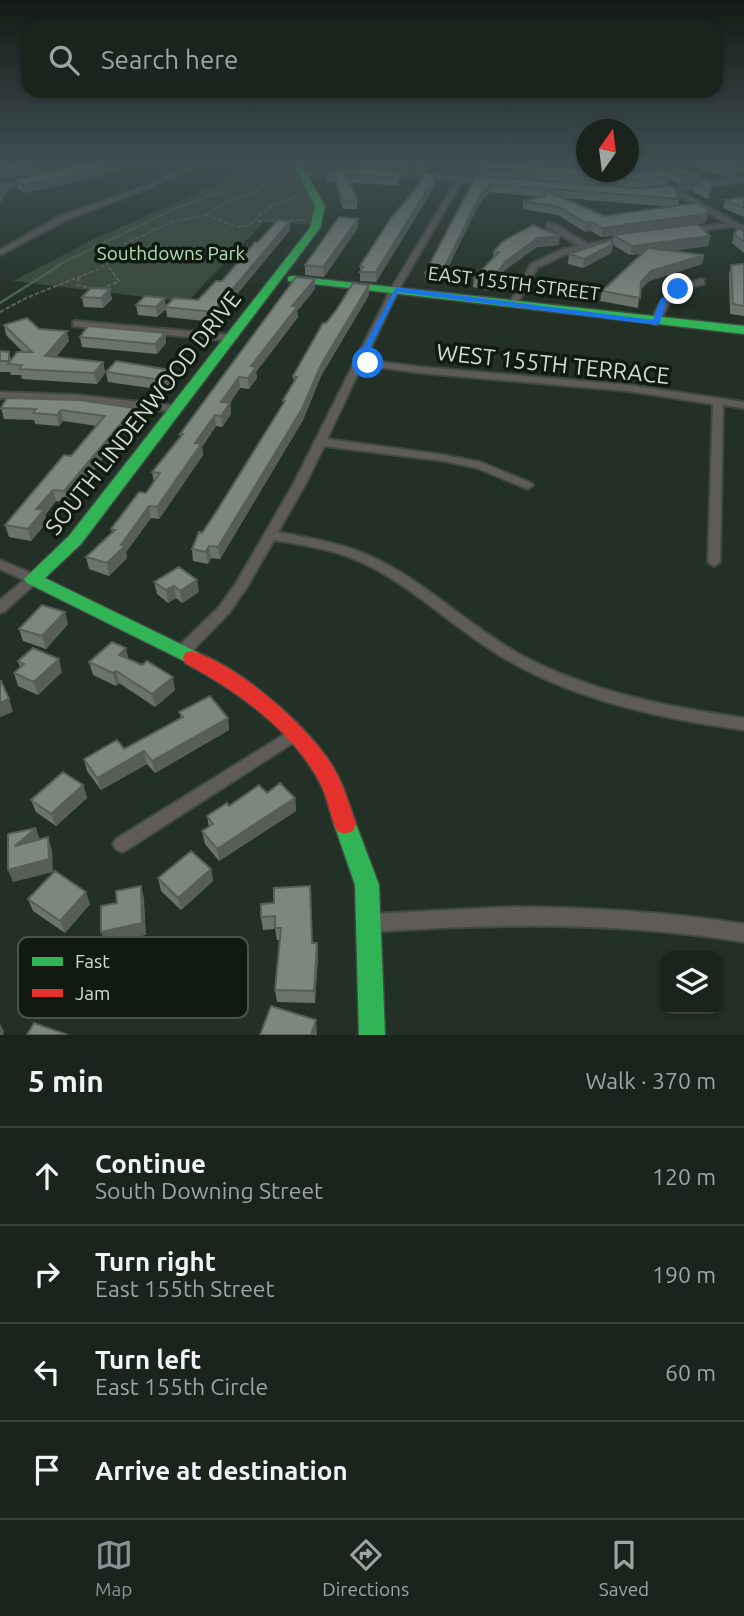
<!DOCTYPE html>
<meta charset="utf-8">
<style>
:root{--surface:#1a241c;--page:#232c25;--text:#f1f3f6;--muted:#9fa4a3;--line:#38413b;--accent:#8c9099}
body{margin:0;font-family:Ubuntu,sans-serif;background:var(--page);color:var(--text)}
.controls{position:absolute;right:21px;bottom:21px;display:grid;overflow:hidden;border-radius:14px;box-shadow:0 2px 5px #0004}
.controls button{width:63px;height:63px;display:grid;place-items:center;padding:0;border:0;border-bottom:2px solid var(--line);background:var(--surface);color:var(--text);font:35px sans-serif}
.compass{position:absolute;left:576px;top:119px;width:63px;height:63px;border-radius:50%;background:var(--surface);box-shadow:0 2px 5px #0004;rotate:14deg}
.stop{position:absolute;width:21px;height:21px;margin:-16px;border:5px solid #1a73e8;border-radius:50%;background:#fff}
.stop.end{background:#1a73e8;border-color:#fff;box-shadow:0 2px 7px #0008}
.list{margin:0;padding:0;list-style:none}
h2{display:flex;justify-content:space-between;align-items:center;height:91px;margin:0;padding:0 28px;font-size:30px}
h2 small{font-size:23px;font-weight:400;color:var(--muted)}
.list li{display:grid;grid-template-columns:46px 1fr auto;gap:21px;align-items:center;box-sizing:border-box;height:98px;padding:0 28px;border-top:2px solid var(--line)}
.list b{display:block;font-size:26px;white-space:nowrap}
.list p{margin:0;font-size:23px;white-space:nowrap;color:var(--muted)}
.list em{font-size:23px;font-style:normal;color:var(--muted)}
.icon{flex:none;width:38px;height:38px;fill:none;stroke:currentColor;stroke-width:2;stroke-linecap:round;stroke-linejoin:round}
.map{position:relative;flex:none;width:744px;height:1035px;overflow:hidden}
.search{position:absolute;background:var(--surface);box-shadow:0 2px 5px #0004;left:21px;right:21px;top:21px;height:77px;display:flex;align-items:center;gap:18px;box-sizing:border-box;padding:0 24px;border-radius:21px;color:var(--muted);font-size:26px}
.sheet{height:483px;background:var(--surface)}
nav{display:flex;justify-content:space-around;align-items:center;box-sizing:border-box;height:98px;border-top:2px solid var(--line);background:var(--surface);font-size:19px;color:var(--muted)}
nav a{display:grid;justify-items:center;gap:4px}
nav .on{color:var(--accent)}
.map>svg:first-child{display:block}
.built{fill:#223e28}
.green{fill:#3a4b3c}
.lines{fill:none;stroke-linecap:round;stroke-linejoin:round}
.stream-far1{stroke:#4c6450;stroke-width:2}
.stream{stroke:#4c6450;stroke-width:2.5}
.street-casing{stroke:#3f4b42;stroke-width:4}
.fast-casing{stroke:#3f4b42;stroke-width:3}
.jam-casing{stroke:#3f4b42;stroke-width:3}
.path{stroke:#60615d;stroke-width:2;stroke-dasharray:4.5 2;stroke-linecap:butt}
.street{fill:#5e5b59;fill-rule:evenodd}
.fast{fill:#30b455;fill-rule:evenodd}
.jam{fill:#e5322d;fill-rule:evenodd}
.wall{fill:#6b746c;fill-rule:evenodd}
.shaded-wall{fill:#575e58}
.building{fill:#7c877e;stroke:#575e58;stroke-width:2}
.route{fill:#1a73e8}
.labels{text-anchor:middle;stroke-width:7;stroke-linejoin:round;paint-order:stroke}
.far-park-label{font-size:19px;fill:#b1e0b7;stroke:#101a11}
.far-street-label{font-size:19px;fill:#ceddd0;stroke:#101a11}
.street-label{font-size:23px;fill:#ceddd0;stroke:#101a11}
.key{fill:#101a11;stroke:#49544a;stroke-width:2}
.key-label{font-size:19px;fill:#ceddd0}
</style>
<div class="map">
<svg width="744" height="1035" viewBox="0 0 744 1035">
<rect width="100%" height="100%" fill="#233026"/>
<path class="built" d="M429,161H586V172H628L629,161H650L676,172L644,177L635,173L602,175Z"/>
<path class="green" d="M255,161H288L314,200L312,225L264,222L187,302L13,281L94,239L216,185Z"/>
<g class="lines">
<path class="stream-far1" d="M56,266L174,209L217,193L266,161"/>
<path class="stream" d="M0,303L60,265"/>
<defs>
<path id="street" d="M195,161H204L149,188L66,220L0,255V250L60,216L145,186Z
M657,161H666L710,182L744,177V181L680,191L744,227V232L732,226L685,233L684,231L688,229L726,223L672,192L658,193L657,192L660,190L702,184Z
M342,170L344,171V173L304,177L301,175L304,173Z
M384,171L488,179L491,181L488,183L462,181L399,289L365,360L421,367L628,385L744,402V408L723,405L720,562L714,566L708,562L713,404L628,391L421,373L362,365L327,439L444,455L480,462L531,483L533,485L527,489L523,487L477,468L444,461L324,446L306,483L278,532C309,538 341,543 370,556C425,581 468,626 521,655C590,692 667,707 744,718V730C664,719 583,702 511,662C458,633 416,587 361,562C333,549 303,545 274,540L247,587L229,613L187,656L182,657L177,656L175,652L177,648L219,607L235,585L294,483L391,289L456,181L382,174L381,173Z
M31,180L34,182L33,183L0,189V185Z
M547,223H553L588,244L621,238L625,240L568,253L537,268L516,306H510L509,304L531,264L563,249L579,246L547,227Z
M701,279L704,280V284C673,292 672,296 659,324H653L651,322C662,293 672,287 701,279Z
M76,321L232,335L237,338L232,341L73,326V322Z
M0,392L77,395L177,406L182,409L177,412L77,401L0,398Z
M0,560L38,576L40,579L5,611L0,613V600L24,580L0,569Z
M293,729L299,731L301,735L299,739L128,849L122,852L116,849L113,844L116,839Z
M510,907C589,907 666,912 744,924V942C618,922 497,923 370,932L363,929L361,923L363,917L370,914Z"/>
<path id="fast" d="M294,161H302L304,170L325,206L320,228L81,544L45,578L199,653L201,658L199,663L192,665L27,583L24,579L69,536L310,228L315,206L296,170Z
M292,276L744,326V334L288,281V277Z
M345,814L353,817L356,824L379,885L385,1035H359L355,885L334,824L337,817Z"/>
<path id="jam" d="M192,651C236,664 302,721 328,759C342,779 348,801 356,824L353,831L345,834L337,831C330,816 328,799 321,785C294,731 237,691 185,663L183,658L185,653Z"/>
</defs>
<use href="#street" class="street-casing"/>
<use href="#fast" class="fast-casing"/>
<use href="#jam" class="jam-casing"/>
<path class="path" d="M534,161L547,167
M576,163L586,164
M564,168L576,161
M288,171L296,187
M461,171L467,161
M206,215L238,227L249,225L270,207L302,194
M257,221L305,220
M79,278L77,285L91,288
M101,289L119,281L107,264
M0,312L26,298L101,268L124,244L172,222L206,215L224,203L252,194L269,182L276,167L287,162"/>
<use href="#street" class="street"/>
<use href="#fast" class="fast"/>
<use href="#jam" class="jam"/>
</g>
<path class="wall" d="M345,161H411V164L407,170L345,167Z
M414,161H428L429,164V172L416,171Z
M681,161H744V173L738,172L737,175L726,177L706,172Z
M480,168L635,173H666L667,169L695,174L694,183L680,185L669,179L667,186L679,199L678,206L707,220L704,223L681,226L710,236L708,246L671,251L704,255L702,264L649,281L640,290L638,308L600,301L602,291L641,254L630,255L613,245L611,253L583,268L568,264L569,254L612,242L613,236L601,237L591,231L585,232L558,215L523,209V201L541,197L490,192L479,204L440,284L425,282V273L476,176L633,188L665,187H631L479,176ZM564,198L670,207L604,216Z
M56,171L97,177L24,193L18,188L16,180Z
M401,171V179L397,185L350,183L357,200V209H343L335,182H327V174Z
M420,173L435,177V186L376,282L360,281V266L413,192L420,180Z
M695,183L712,184L711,192L707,199L693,192Z
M744,197V217L723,208L725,200Z
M358,219V228L324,277L305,275V265Z
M290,230L214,322L167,317L166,309L157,317L138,315L136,305L166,306L198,300L222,281L258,242Z
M744,232V253L732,243L734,234Z
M503,241L559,245L537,247L505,270L490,291L473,287L474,278L493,258L494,251Z
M731,265H744V316L730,314L729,274Z
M315,289L297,311L298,317L256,372L257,378L249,389L240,388L230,403L231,414L222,427L216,426L202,447L203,455L159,519L151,518L126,552L127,558L109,576L89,569L86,557L112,533L111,529L146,493L154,482L152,472L181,437L180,434Z
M369,295L321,376L303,420L220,559L211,558L208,564L193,561L192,549L283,404V400L294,382L293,376L326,323Z
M82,297L112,299L103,308L84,307Z
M4,325L39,329L69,341L56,357L103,362L105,373L97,384L22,379L21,375H11L10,372H0V351L9,352L11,360L23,352L6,335Z
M165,333L166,343L157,354L82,347L80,337Z
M106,372L172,381L164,390L108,382Z
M7,398L136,419L67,503L56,501L45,515L47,522L31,541L9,537L5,525L71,456L97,426L63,421L59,426L35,424L34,420L4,419L1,408Z
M154,582L199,592L182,603L176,598L168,603L157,594Z
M68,624L46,649L23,641L19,629Z
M129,659L175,690L155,707L119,683L116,686L93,675L89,662Z
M18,661L62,672L38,695L18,686L14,673L20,667Z
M179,712L228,718L229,730L155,773L147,764L101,790L87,771L84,759L124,749L181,718Z
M83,785L87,798L56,826L36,812L31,800Z
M267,793L295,798L296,811L219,861L205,844L202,831L209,827L207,816L229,806Z
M211,869L213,881L181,910L161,891L158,878Z
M310,886L312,943H317L318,955L315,1003L277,1002L275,990L280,940H277L275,929L263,930L261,917L274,903Z
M28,899L90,904L65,933L33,911Z"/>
<path class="shaded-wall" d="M56,161H81L52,171L0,180V172Z
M114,161H135L97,177L24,193L22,185Z
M407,161H411V164L407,170Z
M739,167L737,175L726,177L728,169Z
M401,171V179L397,185V177Z
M695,174L694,183L680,185L682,176Z
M435,177V186L376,282V272Z
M7,182L9,190L0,203V192Z
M491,184L490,192L479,204L440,284L441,274L480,195Z
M712,184L711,192L707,199L709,190Z
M709,211L707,220L704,223L601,237L602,228Z
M358,219V228L324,277L323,267Z
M290,221V230L214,322L213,312Z
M592,222L591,231L585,232L586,223Z
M560,236L559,245L537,247L505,270L490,291L491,281L506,261L538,238Z
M710,236L708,246L630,255L632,246Z
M613,244L611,253L583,268L584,259Z
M704,255L702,264L649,281L639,291L641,282L651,271Z
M315,279V289L297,311L298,317L256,372L257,378L249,389L248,378L251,366L292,306Z
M369,285V295L321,376L303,420L220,559L218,547L321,365Z
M110,289L112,299L103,308L101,298Z
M165,298L166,308L157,317L156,307Z
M67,331L69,341L48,367L45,356Z
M165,333L166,343L157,354L155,344Z
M103,362L105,373L97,384L94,373Z
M170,370L172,381L164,390L162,380Z
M239,377L240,388L223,413L221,402Z
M230,403L231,414L222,427L221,416Z
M134,408L136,419L67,503L64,491Z
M61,410L63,421L59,426L57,415Z
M215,415L216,426L202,447L203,455L159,519L157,507L195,443Z
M53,490L56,501L45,515L47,522L31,541L28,529L36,509Z
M149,506L151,518L126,552L127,558L109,576L107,563Z
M209,546L211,558L208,564L206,552Z
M197,580L199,592L182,603L180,591Z
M174,586L176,598L168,603L166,590Z
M65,612L68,624L46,649L42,636Z
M126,648L129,661L119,655Z
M59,659L62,672L38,695L34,682Z
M116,671L119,683L116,686L113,673Z
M173,677L175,690L155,707L152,694Z
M9,699L13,712L0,717V703Z
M228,718L229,730L155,773L152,761Z
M144,751L147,764L101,790L97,778Z
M83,785L87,798L56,826L51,814Z
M295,798L296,811L219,861L217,849Z
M36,828L40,840L15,846Z
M48,837L52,850L53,872L13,882L8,870Z
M211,869L213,881L181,910L178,898Z
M141,886L144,898L146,935L105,944L101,932Z
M86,892L90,904L65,933L60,921Z
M317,943L318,955L315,1003L314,991Z
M316,1020L317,1035H311Z
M0,1024L4,1031L3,1035H0Z"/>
<path class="building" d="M0,161H56L51,163L0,172Z
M83,161H114L96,169L22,185L16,180L56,171Z
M416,161H428L429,164L416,163Z
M483,161L586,169V172L635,173L665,169L669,178L632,179L480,168Z
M702,161H744V164L732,163L739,167L728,169Z
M680,167L695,174L682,176L667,169Z
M368,168L401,171L397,177L347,174L357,200L343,201L334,174H327L336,170Z
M420,173L433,174L435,177L376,272H360L363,267L360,266L391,218L413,192L422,177Z
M476,176L633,188L673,186L679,199L491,184L480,195L441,274L425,273Z
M708,181L712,184L709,190L695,183Z
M5,182H7L0,192V185Z
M547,191L604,216L697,203L709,211L706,214L602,228L592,222L586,223L559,207L523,201L544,196Z
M744,197V208L725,200Z
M339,217L358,219L323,267L305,265Z
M278,220L290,221L213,312L165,307L174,298L198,300L216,281H222L255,242H258Z
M698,224L710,236L632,246L613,235Z
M533,225L560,236L538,238L506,261L491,281L474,278L499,252L494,251L503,241Z
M738,228L744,232V242L734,234Z
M611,240L613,244L584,259L569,254Z
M648,248L704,255L651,271L641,282L640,298L602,291Z
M743,264L744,265V306L733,304L731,265Z
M296,277L315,279L292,306L297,307L251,366L256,367L248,378L239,377L221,402L230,403L221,416L215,415L195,443L201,444L157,507L149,506L121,545L125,546L107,563L86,557L115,530L111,529L139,492L146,493L160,473L152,472L183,434H180Z
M353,283L369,285L321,365L302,409L218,547L209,546L206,552L192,549L199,532L202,533L218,509L285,401L283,400L297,377L293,376L323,323H326L337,309Z
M91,288L110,289L101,298L82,297Z
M145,296L165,298L156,307L136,305Z
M27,318L39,329L67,331L45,356L103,362L94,373L19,369L22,365L8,364L17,352H32L4,325Z
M88,326L165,333L155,344L80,337Z
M0,351L9,352V361H0Z
M116,361L170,370L162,380L106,372Z
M7,398L79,400L134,408L64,491L53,490L36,509L44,510L28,529L5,525L64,455L71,456L105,416L61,410L57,415L33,413L36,409L1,408Z
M179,567L197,580L180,591L174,586L166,590L154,582Z
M42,605L65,612L42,636L19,629Z
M112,642L126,648L119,655L142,665L147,661L173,677L152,694L116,671L113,673L89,662Z
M33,648L59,659L34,682L14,673L24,664L18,661Z
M1,681L9,699L0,703V682Z
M210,696L228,718L152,761L144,751L97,778L84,759L117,740L124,749L183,717L179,712Z
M63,772L83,785L51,814L31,800Z
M280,783L295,798L217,849L202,831L213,824L207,816L227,803L229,806L259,785L267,793Z
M36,828L15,846L48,837L49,859L8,870V834Z
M191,851L211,869L178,898L158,878Z
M55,871L86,892L60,921L28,899Z
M141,886L142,923L101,932V906L117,903L116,891Z
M310,886L312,943H317L314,991L275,990L281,928H275V916L261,917V904L274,903V888Z
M271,1006L316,1020L311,1035H260Z
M34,1023L68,1035H27Z"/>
<linearGradient id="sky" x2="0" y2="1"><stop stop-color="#131a15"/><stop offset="0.53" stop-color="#3f4e52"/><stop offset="1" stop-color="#3f4e52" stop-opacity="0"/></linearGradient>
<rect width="744" height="306" fill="url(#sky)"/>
<path class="route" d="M396,287L653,320L660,300L675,287L682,289L666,302L660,323L656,325L398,292L364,360L372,363L368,366L355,363Z"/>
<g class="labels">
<g class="far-park-label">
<text x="171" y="260">Southdowns Park</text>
</g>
<g class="far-street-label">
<text transform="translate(514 283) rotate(7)" y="7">EAST 155TH STREET</text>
</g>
<g class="street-label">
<text transform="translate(553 364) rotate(6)" y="8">WEST 155TH TERRACE</text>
<text transform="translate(143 413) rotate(-52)" y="8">SOUTH LINDENWOOD DRIVE</text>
</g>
</g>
<rect x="18" y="937" width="230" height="81" rx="10" class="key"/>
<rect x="32" y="957" width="31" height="9" fill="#30b455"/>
<rect x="32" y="989" width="31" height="8" fill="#e5322d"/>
<g class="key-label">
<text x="75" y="968">Fast</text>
<text x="75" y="1000">Jam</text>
</g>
</svg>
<div class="controls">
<button><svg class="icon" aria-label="layers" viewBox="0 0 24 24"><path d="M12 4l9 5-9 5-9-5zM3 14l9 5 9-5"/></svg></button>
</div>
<svg class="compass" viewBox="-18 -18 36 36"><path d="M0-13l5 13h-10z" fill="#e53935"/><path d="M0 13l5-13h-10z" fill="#9fa4a3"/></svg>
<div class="stop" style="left:368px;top:363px"></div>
<div class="stop end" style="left:678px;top:289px"></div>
<div class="search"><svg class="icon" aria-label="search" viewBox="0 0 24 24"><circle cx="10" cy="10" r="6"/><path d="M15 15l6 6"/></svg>Search here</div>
</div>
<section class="sheet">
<h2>5 min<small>Walk · 370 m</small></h2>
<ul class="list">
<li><svg class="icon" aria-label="ahead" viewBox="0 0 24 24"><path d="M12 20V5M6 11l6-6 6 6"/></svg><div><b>Continue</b><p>South Downing Street</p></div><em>120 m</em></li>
<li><svg class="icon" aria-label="right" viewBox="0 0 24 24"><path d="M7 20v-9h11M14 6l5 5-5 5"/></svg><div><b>Turn right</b><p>East 155th Street</p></div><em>190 m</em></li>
<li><svg class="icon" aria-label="left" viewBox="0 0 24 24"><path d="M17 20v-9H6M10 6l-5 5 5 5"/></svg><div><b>Turn left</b><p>East 155th Circle</p></div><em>60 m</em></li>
<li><svg class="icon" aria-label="arrive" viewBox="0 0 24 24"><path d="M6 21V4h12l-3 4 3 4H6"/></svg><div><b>Arrive at destination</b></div></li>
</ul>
</section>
<nav>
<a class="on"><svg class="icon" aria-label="map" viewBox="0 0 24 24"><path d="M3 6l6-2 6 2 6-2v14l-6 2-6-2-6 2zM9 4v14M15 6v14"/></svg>Map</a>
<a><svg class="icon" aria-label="directions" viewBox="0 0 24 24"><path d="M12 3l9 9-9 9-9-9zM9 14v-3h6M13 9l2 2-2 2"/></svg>Directions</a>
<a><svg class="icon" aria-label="saved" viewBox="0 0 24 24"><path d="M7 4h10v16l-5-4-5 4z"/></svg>Saved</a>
</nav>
